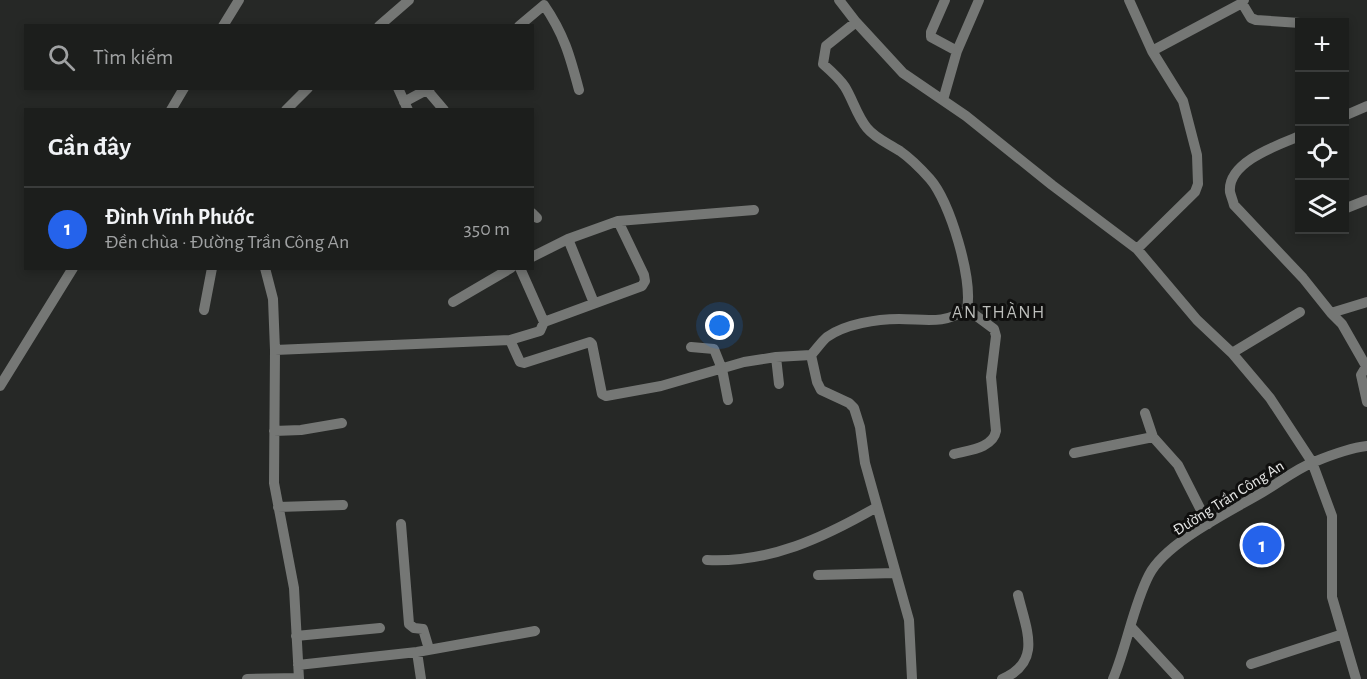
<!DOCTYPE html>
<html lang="vi">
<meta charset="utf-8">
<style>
:root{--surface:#1c1e1c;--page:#292b29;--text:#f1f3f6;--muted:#a0a2a3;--line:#3a3c3b;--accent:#2563eb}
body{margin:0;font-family:"Alegreya Sans",sans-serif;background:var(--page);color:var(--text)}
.controls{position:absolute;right:18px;top:18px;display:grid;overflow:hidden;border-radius:0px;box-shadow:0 3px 9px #0003}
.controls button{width:54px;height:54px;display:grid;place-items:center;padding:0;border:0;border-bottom:2px solid var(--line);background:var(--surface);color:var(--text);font:30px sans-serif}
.you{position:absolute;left:720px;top:326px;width:21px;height:21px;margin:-15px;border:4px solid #fff;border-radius:50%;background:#1a73e8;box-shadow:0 0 0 9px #1a73e833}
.badge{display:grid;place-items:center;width:39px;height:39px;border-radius:50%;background:var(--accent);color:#fff;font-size:20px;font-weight:700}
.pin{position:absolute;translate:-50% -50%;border:3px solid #fff;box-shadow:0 2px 6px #0006}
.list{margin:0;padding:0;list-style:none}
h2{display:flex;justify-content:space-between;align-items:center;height:78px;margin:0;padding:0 24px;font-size:26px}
h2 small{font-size:20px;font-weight:400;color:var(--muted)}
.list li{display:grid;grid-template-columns:39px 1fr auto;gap:18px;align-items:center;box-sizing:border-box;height:84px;padding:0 24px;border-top:2px solid var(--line)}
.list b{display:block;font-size:22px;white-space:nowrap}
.list p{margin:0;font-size:20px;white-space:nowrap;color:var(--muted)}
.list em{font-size:20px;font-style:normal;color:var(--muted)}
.icon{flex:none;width:33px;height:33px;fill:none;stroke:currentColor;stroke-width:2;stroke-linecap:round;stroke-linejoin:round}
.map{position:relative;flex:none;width:1367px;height:679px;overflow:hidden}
.search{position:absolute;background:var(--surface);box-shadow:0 3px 9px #0003;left:24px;top:24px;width:510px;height:66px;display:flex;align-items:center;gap:15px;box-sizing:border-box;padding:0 21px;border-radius:0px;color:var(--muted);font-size:22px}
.panel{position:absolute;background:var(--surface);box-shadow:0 3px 9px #0003;left:24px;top:108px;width:510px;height:162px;border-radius:0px}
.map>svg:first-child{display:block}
.building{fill:#515351}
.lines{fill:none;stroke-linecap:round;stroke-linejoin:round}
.minor{stroke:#757775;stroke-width:10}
.labels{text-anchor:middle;stroke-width:6;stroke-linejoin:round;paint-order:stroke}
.street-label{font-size:16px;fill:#e7e8e7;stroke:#10100f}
.neighbourhood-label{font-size:18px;letter-spacing:1.5px;fill:#bdbfbc;stroke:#10100f}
</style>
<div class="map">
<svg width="1367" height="679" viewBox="0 0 1367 679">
<rect width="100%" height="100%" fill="#262826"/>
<path class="building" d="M1268,528L1280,544L1257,562L1245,546Z"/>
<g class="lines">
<path class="minor" d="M839,0L856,22L903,73L966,116L1052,185L1137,249L1197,320L1232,353L1270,398L1312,462L1332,516V597L1356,679
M1129,0L1152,51L1183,101L1197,155L1198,184L1195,192L1137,249
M1242,3L1251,18L1256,20L1300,23
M856,22L826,46L823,64C831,71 840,79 845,87C853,100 857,116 867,128C876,139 888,143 900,151C910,158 922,170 930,179C950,202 973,279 967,309C944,325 925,319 899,319C877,319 845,324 827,337C821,342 816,350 811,355L817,382L821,390L849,403L854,408L860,427L865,463L909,620L912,679
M223,26L239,0
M379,26L409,0
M519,26L544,5C564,34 570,56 579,90
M957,51L979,0
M1152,51L1242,3L1244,0
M398,88L408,110
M427,90L444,110
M943,100L957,51L931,37V32L945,0
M404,102L430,88
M171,110L184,88
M286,110L308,88
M1344,116L1367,106
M1300,136C1278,145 1227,162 1230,192C1231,196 1233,201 1234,205L1303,278L1331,313
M1344,209L1367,200
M532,213L537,218
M568,239L594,303
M532,257L568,239L618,221L754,210
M265,268L273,299L275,350L274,483L294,588L299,679
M520,268L544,322
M453,302L511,268
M204,310L212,268
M510,340L540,331L544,322L642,286L645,281L644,275L618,221
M691,347L714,349L722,369L728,400
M275,350L510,340L520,362L524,363L590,342L592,344L602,394L606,396L661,386L744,362L776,357L811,355
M1232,353L1300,312
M776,357L779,384
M1367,365L1361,375L1367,402
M1366,366L1342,324L1331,313L1367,302
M0,386L73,268
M1145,413L1153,437L1178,465L1208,524
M274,431L301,430L342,423
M1074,453L1153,437
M954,454C969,450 993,448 996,431L991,377L996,336L994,329L967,309
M278,507L343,505
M401,524L409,624L414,628L423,629L429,649
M707,560C770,563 823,538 877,507
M818,575L895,573
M1131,627L1179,679
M296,636L380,628
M417,652L421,679
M1251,664L1343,634
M298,665L417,652L535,631
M247,679L299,678
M1002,679C1043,662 1026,629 1018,595
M1113,679C1127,646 1133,606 1149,575C1166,542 1231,511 1263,492C1280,482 1296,469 1314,462C1331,455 1349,448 1367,446"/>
</g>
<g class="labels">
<g class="street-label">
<text transform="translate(1228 497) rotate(-32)" y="6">Đường Trần Công An</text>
</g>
<g class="neighbourhood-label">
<text x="999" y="318">AN THÀNH</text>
</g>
</g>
</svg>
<div class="controls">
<button>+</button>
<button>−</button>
<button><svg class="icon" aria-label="locate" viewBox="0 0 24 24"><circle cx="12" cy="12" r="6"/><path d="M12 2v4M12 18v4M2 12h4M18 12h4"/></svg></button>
<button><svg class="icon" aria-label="layers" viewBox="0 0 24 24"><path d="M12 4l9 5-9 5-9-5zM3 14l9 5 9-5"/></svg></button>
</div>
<div class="you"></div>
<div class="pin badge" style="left:1262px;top:545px">1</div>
<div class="search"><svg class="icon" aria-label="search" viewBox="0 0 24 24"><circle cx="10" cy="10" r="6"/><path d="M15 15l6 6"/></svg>Tìm kiếm</div>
<section class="panel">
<h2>Gần đây<small></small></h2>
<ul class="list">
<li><span class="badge">1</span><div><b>Đình Vĩnh Phước</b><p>Đền chùa · Đường Trần Công An</p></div><em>350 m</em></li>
</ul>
</section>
</div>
